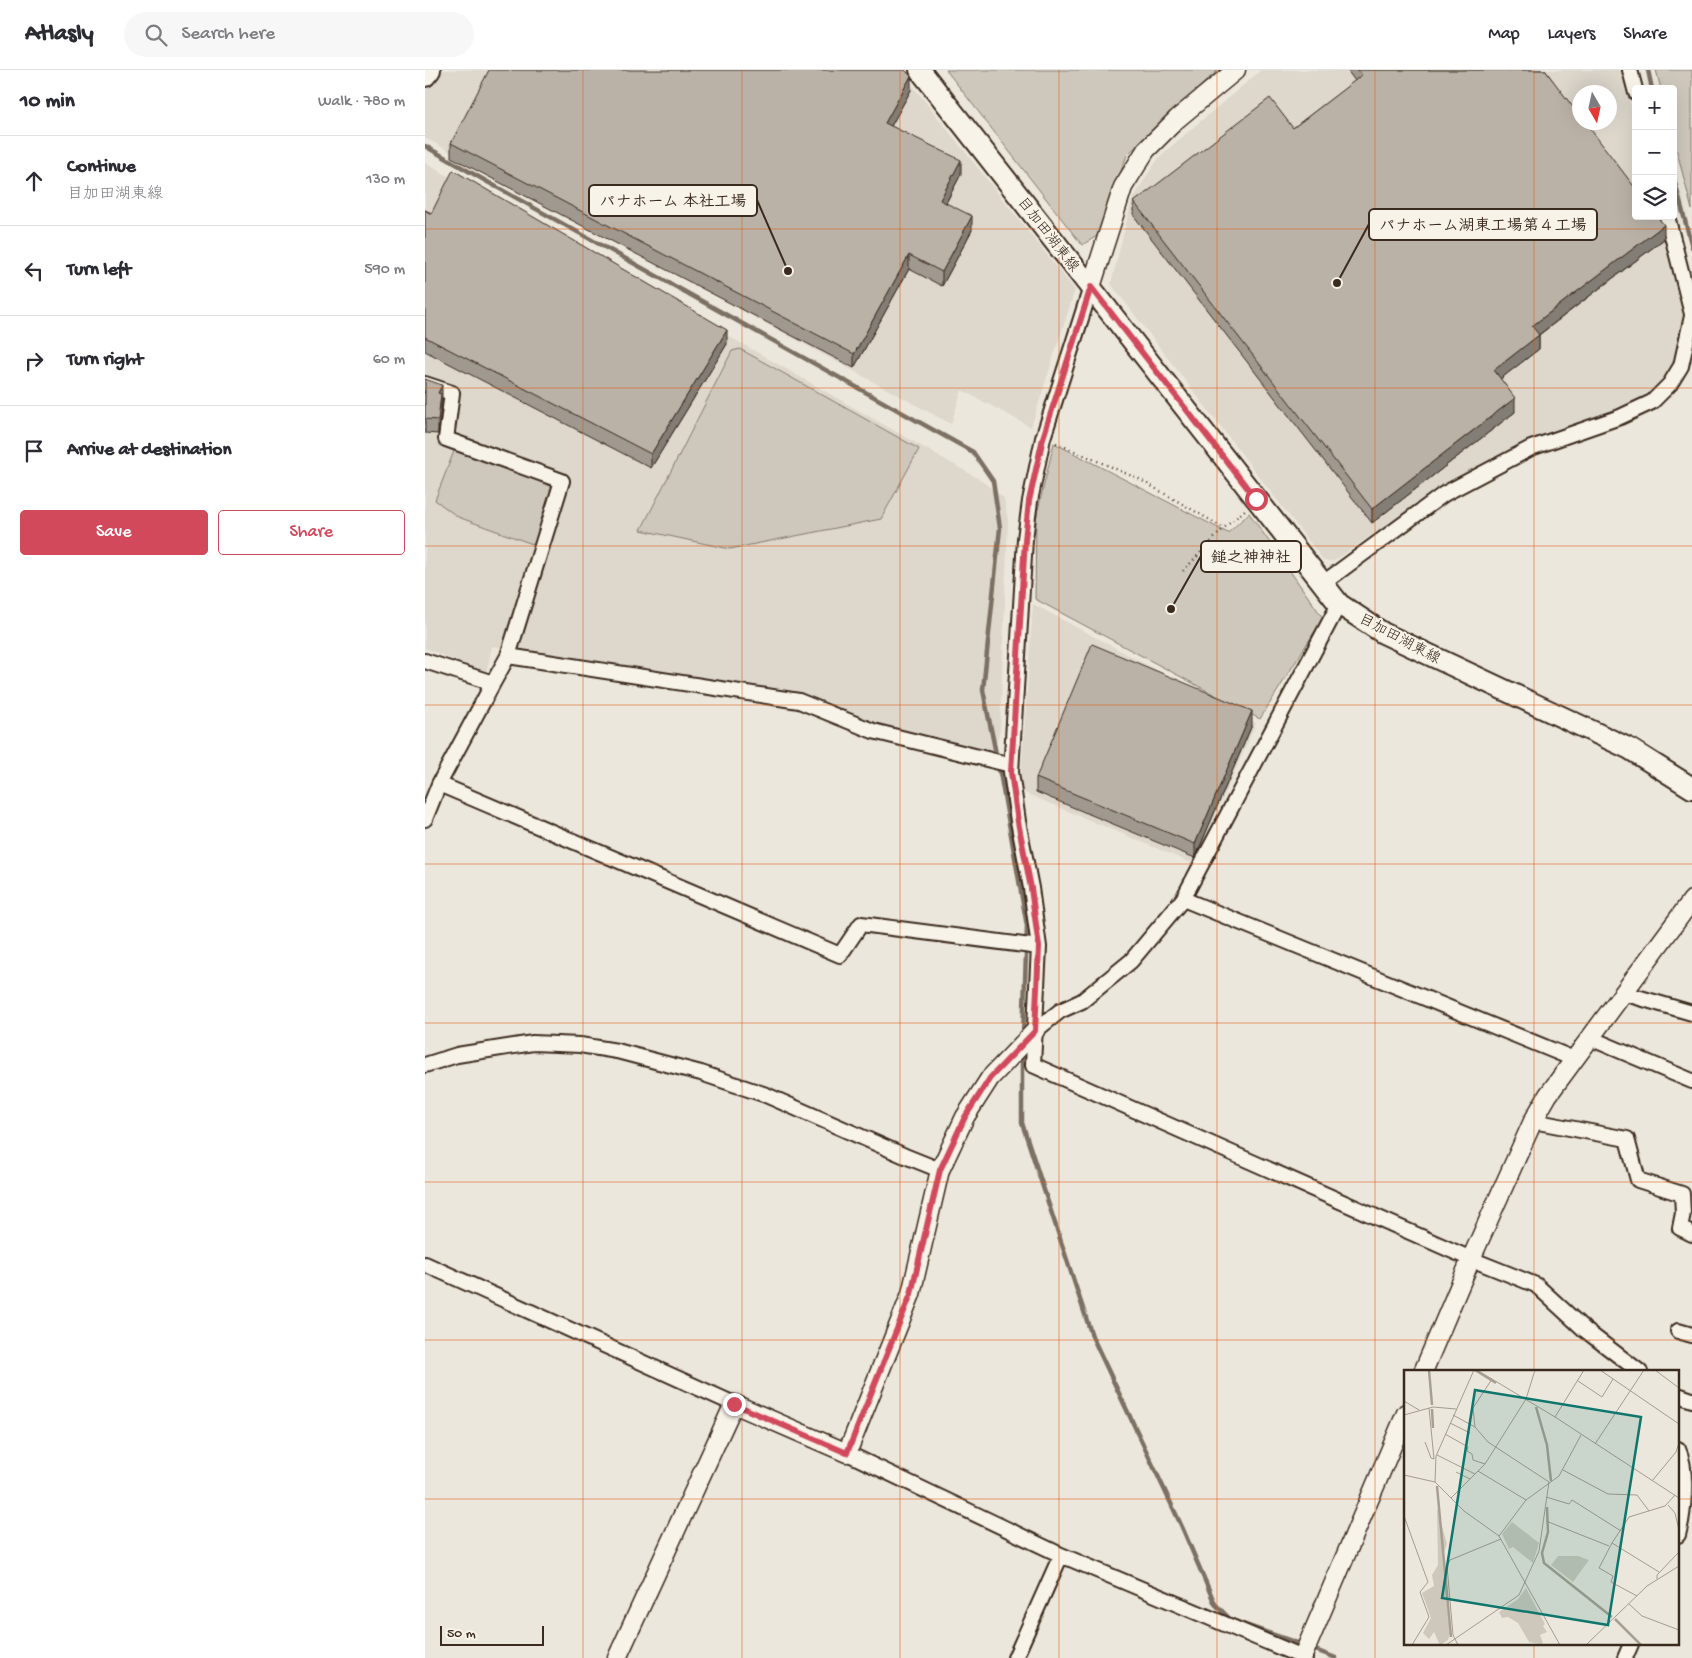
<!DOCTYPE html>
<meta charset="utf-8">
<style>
:root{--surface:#fff;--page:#f7f7f7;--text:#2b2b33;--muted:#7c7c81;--line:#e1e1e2;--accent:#d1495b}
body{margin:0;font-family:"Gochi Hand","Klee One",sans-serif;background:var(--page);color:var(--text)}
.controls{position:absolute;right:15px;top:15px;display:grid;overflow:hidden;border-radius:5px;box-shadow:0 5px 20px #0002}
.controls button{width:45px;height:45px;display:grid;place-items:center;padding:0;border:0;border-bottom:1px solid var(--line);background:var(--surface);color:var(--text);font:25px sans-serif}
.compass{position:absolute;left:1147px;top:15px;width:45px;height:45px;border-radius:50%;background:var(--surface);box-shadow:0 5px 20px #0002;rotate:171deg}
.scale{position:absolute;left:15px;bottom:12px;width:104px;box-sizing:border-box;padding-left:5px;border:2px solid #3b2a1e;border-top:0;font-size:14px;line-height:18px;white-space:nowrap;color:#3b2a1e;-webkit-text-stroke:4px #f7f3e8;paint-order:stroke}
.stop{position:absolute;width:15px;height:15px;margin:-11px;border:4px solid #d1495b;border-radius:50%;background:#fff}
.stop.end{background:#d1495b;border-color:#fff;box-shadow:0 1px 5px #0008}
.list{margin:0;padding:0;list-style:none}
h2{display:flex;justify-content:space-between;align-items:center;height:65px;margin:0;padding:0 20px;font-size:21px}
h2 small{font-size:16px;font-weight:400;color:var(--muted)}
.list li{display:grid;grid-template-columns:32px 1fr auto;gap:15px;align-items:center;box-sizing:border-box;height:90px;padding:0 20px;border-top:1px solid var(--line)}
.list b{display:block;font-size:19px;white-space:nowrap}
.list p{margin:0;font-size:16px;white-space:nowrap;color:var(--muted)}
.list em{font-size:16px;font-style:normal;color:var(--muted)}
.actions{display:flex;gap:10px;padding:15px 20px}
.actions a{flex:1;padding:11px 0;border:1px solid var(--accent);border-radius:5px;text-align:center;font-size:18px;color:var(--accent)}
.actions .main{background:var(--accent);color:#fff}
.icon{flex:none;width:28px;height:28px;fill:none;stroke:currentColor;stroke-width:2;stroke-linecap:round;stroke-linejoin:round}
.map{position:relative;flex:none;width:1267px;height:1588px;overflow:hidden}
header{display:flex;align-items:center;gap:30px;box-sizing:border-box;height:70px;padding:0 25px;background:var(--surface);border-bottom:1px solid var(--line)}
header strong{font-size:24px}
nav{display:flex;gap:28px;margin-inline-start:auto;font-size:18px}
.search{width:350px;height:45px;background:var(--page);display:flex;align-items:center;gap:12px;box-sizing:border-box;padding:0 18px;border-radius:28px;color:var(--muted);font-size:19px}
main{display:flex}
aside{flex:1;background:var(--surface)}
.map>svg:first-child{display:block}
.built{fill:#ddd7cc;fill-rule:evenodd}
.green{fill:#cec8bc;stroke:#84796d}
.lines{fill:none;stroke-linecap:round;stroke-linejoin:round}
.stream{stroke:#7c7064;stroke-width:4.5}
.minor-casing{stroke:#3b2a1e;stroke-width:18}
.tertiary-casing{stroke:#3b2a1e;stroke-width:21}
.secondary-casing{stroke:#3b2a1e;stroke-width:24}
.path{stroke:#3b2a1e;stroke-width:2.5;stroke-dasharray:1 4;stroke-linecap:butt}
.minor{stroke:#f7f3e8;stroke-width:14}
.tertiary{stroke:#f7f3e8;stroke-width:18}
.secondary{stroke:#f7f3e8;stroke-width:20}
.wall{fill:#a09990;stroke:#3b2a1e}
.shaded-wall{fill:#827d75;stroke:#3b2a1e}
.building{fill:#bab2a7;stroke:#3b2a1e}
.route{stroke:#d1495b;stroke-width:6}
.grid{fill:none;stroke:#df570d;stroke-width:1;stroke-opacity:0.55}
.labels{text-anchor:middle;stroke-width:4;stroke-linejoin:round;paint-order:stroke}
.street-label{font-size:15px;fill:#3b2a1e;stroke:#f7f3e8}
.inset-river{fill:none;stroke:#a89f93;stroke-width:2.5}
.inset-road{fill:none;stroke:#a59b90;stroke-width:1}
.view{fill:#0f766e;fill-opacity:0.15;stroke:#0f766e;stroke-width:2.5}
.inset-edge{fill:none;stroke:#3b2a1e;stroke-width:2.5}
.leader{fill:none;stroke:#3b2a1e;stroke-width:2}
.callout-dot{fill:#3b2a1e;stroke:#f7f3e8;stroke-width:2}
.callout{fill:#f7f3e8;stroke:#3b2a1e;stroke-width:2}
.callout-label{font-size:16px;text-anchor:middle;font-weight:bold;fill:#3b2a1e}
</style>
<header>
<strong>Atlasly</strong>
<div class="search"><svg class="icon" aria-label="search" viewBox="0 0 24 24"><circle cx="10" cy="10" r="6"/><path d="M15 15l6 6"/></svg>Search here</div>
<nav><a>Map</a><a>Layers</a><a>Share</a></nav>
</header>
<main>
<aside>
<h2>10 min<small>Walk · 780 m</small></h2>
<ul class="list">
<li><svg class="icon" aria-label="ahead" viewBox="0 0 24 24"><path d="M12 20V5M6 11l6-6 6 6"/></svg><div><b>Continue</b><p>目加田湖東線</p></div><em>130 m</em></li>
<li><svg class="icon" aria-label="left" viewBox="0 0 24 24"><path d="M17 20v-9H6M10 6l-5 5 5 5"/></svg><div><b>Turn left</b></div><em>590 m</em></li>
<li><svg class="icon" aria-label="right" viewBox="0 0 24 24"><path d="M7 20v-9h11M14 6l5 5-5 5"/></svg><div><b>Turn right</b></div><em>60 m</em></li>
<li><svg class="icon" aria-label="arrive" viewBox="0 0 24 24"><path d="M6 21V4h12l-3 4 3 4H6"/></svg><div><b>Arrive at destination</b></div></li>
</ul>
<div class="actions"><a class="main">Save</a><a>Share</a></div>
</aside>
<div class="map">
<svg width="1267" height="1588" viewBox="0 0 1267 1588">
<rect width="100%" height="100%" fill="#ece7dc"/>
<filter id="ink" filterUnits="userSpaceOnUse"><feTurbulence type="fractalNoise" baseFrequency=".02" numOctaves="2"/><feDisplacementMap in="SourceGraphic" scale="10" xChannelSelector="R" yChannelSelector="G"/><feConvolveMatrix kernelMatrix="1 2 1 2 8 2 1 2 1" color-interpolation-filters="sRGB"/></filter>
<g filter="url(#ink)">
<path class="built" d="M17,0H475L650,220L606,357L537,320L526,354L0,68V22Z
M836,0H1197L1211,56V146H1234L1258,243L1252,282L1242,307L1209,333L1103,370L1005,425L909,491H899L686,214L706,133L722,105L736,85ZM1154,22H1184V52H1154Z
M0,93L554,409L579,428L583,450L575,660L567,686L409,641L404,632L67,576L61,604L0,578Z
M608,534L831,653L769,794L595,721Z"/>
<path class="green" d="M521,0H793L702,85L672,166L657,175Z
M1231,0H1267V140L1248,66V19H1236Z
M315,279L494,379L456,449L305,479L216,460L307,281Z
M629,373L803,463L824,443L898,548L835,649L610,529L611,448Z
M31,376L135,413L113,476L33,447L10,430Z"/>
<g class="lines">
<path class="stream" d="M1223,0L1227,19
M0,76L59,110L548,382L568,411L575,458L558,620L576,708L602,856L598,966
M1248,105L1267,177
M597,981V1053L667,1266L757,1457L790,1534L806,1550L878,1575
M885,1578L911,1588"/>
<defs>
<path id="minor" d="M1205,0L1211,23
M1242,146L1267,244
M666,217L618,368L605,431L600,469L586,702L593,751L606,818L614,877L608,995L1046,1189L1111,1215L1160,1260L1215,1302
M0,314L27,323L21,369L137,411L83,586L68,613
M897,514L1019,424L1106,378L1195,347L1227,332L1245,314L1256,296L1267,246
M83,586L374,631L448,661L586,695
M0,591L68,613L14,714L0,749
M14,714L415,885L436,854L614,877
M758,829L1149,989
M1198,923L1267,943
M610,961L635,941L657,931L706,891L758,829L914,534
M1165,968L1267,1011
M0,995L32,985L108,973L155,975L192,981L276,1003L341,1025L480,1086L515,1100
M1108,1051L1202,1069L1213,1110L1257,1124L1258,1143L1255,1158L1267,1164
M0,1194L309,1334
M1253,1261L1267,1265
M1253,1325L1267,1330
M1253,1379C1263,1400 1259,1443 1253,1465
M422,1383L636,1485L880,1588
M590,1588L636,1485
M1200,1588L1206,1574"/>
<path id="tertiary" d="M666,217L698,117L721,80L752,49L811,0
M998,1302L1046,1189L1108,1051L1123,1025L1267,830
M192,1588L309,1334L422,1383L486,1224L515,1100L540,1047L565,1008L610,961
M877,1588L981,1343"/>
<path id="secondary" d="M495,0L914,534L958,563L1205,679L1267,718
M0,6L5,0"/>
</defs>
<use href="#minor" class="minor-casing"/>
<use href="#tertiary" class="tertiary-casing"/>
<use href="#secondary" class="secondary-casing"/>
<path class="path" d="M631,373L714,409L799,458L820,440
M758,501L799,458"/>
<use href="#minor" class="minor"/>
<use href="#tertiary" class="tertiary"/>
<use href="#secondary" class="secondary"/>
</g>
<path class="wall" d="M922,0H1120L1239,169L1114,265V279L1075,309L1090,342L947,453L709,146V132L868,58L930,11Z
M486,20L466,56L536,104L521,133L547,160L517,216L484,199L429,298L26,87V73Z
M0,140L302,274L226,398L0,281Z
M0,309L17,329L16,331V338L13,364L0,363Z
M827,655L770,788L611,722V708Z"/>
<path class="shaded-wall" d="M486,6V20L460,67V53Z
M536,90V104L515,144V130Z
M547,146V160L517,216V202Z
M1239,155V169L1107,270V256Z
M484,185V199L429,298V284Z
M302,260V274L226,398V384Z
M1114,265V279L1069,314V300Z
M17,315V329L16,331V338L13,364V323Z
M1090,328V342L947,453V439Z
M827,641V655L770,788V774Z"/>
<path class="building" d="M64,0H480L486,6L460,53L536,90L515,130L547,146L517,202L484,185L429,284L26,73Z
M933,0H1120L1154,45V52H1160L1211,119V146H1232L1239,155L1107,256L1114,265L1069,300L1090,328L947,439L709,132L845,28L868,58L937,5Z
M28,100L302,260L226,384L0,267V140L6,144Z
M0,309L17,315L13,323L16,324L13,350L0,349Z
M667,574L827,641L770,774L611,708Z"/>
</g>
<g class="lines" filter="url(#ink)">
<path class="route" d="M309,1334L422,1383L486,1224L515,1100L540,1047L565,1008L610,961L614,877L606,818L593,752L586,702L600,470L604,431L618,368L666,217L831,429"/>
</g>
<path class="grid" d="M158,0V1588M317,0V1588M475,0V1588M634,0V1588M792,0V1588M950,0V1588M1109,0V1302M0,159H1267M0,318H1267M0,476H1267M0,635H1267M0,794H1267M0,953H1267M0,1112H1267M0,1270H1267M0,1429H981M1253,1429H1267M1109,1574V1588"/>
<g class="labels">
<g class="street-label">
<text transform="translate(624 164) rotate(52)" y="5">目加田湖東線</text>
<text transform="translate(975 568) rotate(28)" y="5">目加田湖東線</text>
</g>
</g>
<g transform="translate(979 1300)">
<rect width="275" height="275" fill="#ece7dc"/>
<path d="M33,138L43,174L39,185L46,264L44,270L36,275L30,262L25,269L19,263L27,248L18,223L30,216L28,205L34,195ZM108,152L135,173L129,193L109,177L105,179L98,164ZM154,186H174L185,190L169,212L147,195ZM122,218L141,254L139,256L143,262L136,265L139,273L136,274L125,272L114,253L104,247L98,248L95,242L114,229Z" fill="#cec8bc"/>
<path class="inset-river" d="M25,0L28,35M71,0L92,13M132,37L143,75L147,111M28,39L29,58M33,116L47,267M143,137L144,162L138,183L140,193L208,247M211,249L237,275"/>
<path class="inset-road" d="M73,0L151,47L275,128M196,0L275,54M251,0L275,18M174,11L198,27L209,9M0,31L15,40M25,38L30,89M0,45L29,37L52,39M151,47L180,0M46,53L66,63M71,57L69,38L88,9M41,64L64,77L63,81L68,84L69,90L81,94M21,72L27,88L30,89M191,74L240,0M33,85L71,104M159,100L204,124L233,125L245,141M74,101L122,130M52,102L66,109M0,105L31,112L60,141L95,166L156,275M248,111L272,82L275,73M31,112L32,86L70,0M142,127L165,134L168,130L217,161M47,128L81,94L122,29L131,0M264,135L271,143L275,160M0,146L24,212L16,222L25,247L8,275M142,151L205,176M95,166L122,130L155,106L177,65M208,173L195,198L209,206L207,212L233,226M255,202L208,173L225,147L261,136L271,125M253,209V205L275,182M225,234L238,246L275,260M42,275L115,225L135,181L145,112L84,72L71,57L49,45M54,275L49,265L43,196L46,190L97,169M182,275L243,216L275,196"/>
<path class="view" d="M71,20L237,47L204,255L38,228Z"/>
<rect width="275" height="275" class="inset-edge"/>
</g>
<path class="leader" d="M363 201L332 130M912 213L944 154M746 539L776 486"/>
<g class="callout-dot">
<circle cx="363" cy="201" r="5"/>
<circle cx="912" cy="213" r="5"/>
<circle cx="746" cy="539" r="5"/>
</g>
<g class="callout">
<rect x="164" y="115" width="168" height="31" rx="5"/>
<rect x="944" y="139" width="228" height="31" rx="5"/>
<rect x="776" y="471" width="100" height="31" rx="5"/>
</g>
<g class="callout-label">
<text x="248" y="136">パナホーム 本社工場</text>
<text x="1058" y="160">パナホーム湖東工場第４工場</text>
<text x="826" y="492">鎚之神神社</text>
</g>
</svg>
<div class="controls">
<button>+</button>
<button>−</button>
<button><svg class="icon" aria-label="layers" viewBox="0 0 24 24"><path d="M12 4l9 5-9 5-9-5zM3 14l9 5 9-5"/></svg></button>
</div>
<svg class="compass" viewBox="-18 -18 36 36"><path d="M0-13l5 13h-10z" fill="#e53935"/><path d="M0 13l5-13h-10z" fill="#7c7c81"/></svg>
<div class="scale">50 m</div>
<div class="stop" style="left:831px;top:429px"></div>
<div class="stop end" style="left:309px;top:1334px"></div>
</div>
</main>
